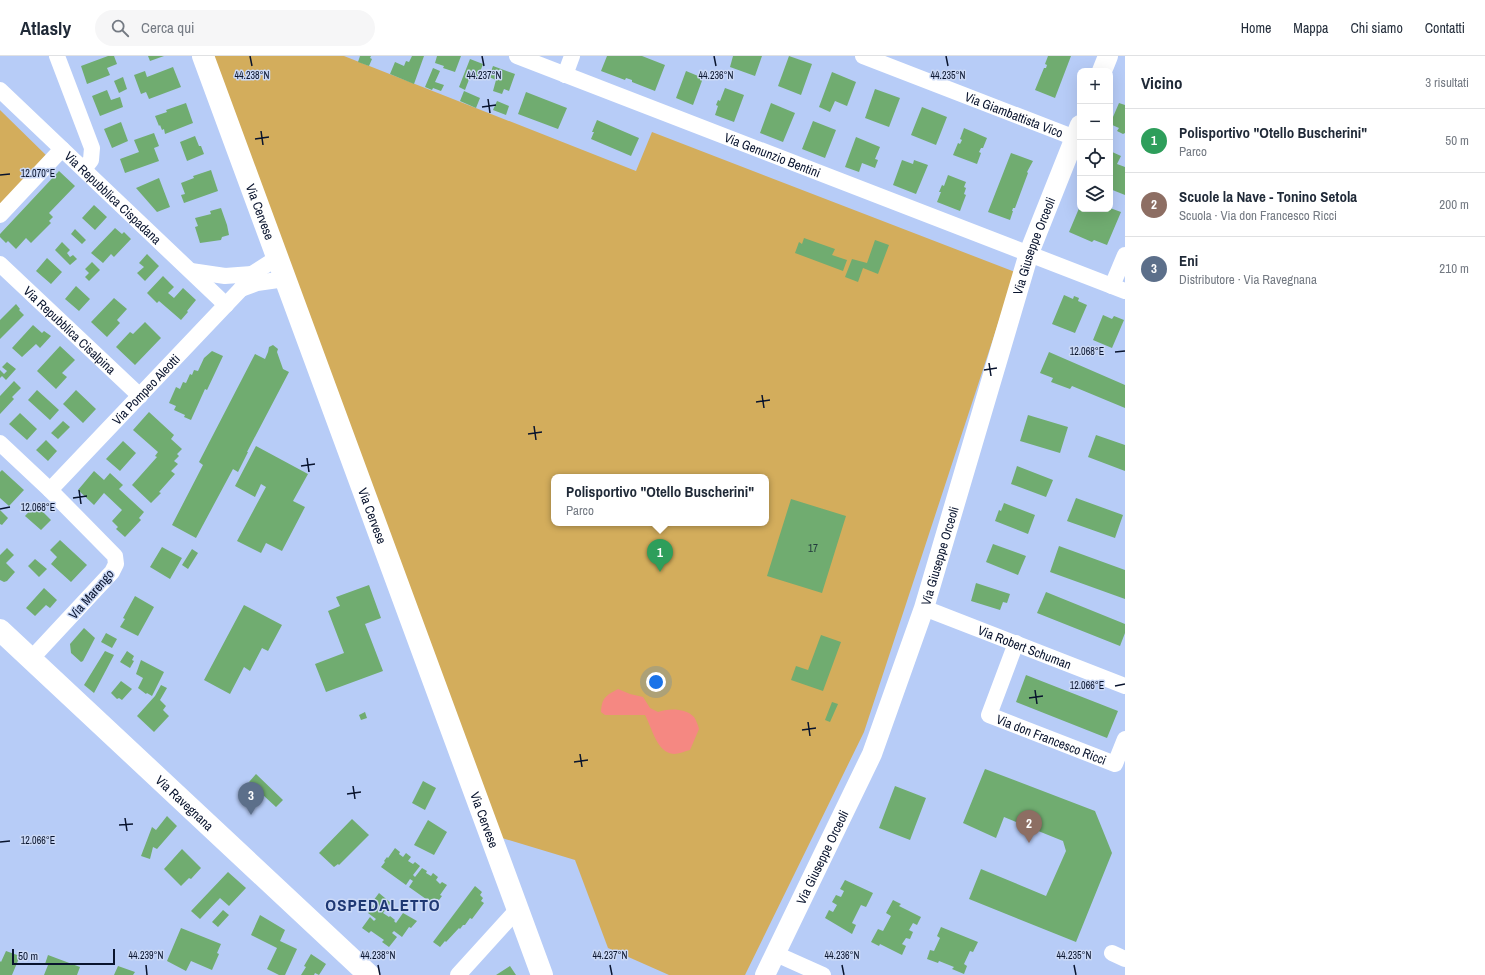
<!DOCTYPE html>
<html lang="it">
<meta charset="utf-8">
<style>
:root{--surface:#fff;--page:#f6f6f7;--text:#1f2937;--muted:#747a83;--line:#e0e1e3;--accent:#896503}
body{margin:0;font-family:"Archivo Narrow",sans-serif;background:var(--page);color:var(--text)}
.controls{position:absolute;right:12px;top:12px;display:grid;overflow:hidden;border-radius:8px;box-shadow:0 4px 16px #0002}
.controls button{width:36px;height:36px;display:grid;place-items:center;padding:0;border:0;border-bottom:1px solid var(--line);background:var(--surface);color:var(--text);font:20px sans-serif}
.scale{position:absolute;left:12px;bottom:10px;width:103px;box-sizing:border-box;padding-left:4px;border:2px solid #09142e;border-top:0;font-size:11px;line-height:14px;white-space:nowrap;color:#09142e;-webkit-text-stroke:3px #cbd9f6;paint-order:stroke}
.you{position:absolute;left:656px;top:626px;width:14px;height:14px;margin:-10px;border:3px solid #fff;border-radius:50%;background:#1a73e8;box-shadow:0 0 0 6px #1a73e833}
.badge{display:grid;place-items:center;width:26px;height:26px;border-radius:50%;background:var(--accent);color:#fff;font-size:13px;font-weight:700}
.pin{position:absolute;translate:-50% -33px;filter:drop-shadow(0 1px 2px #0008)}
.pin::after{content:'';position:absolute;top:21px;width:14px;height:12px;background:inherit;clip-path:polygon(0 0,100% 0,50% 100%)}
.popup{position:absolute;left:551px;top:418px;width:218px;height:52px;box-sizing:border-box;display:grid;place-content:center;border-radius:8px;background:var(--surface);filter:drop-shadow(0 1px 3px #0005);font-size:13px;white-space:nowrap;color:var(--muted)}
.popup b{font-size:15px;color:var(--text)}
.popup::after{content:'';position:absolute;left:50%;top:100%;margin-left:-8px;border:8px solid transparent;border-top-color:var(--surface)}
.list{margin:0;padding:0;list-style:none}
h2{display:flex;justify-content:space-between;align-items:center;height:52px;margin:0;padding:0 16px;font-size:17px}
h2 small{font-size:13px;font-weight:400;color:var(--muted)}
.list li{display:grid;grid-template-columns:26px 1fr auto;gap:12px;align-items:center;box-sizing:border-box;height:64px;padding:0 16px;border-top:1px solid var(--line)}
.list b{display:block;font-size:15px;white-space:nowrap}
.list p{margin:0;font-size:13px;white-space:nowrap;color:var(--muted)}
.list em{font-size:13px;font-style:normal;color:var(--muted)}
.icon{flex:none;width:22px;height:22px;fill:none;stroke:currentColor;stroke-width:2;stroke-linecap:round;stroke-linejoin:round}
.map{position:relative;flex:none;width:1125px;height:919px;overflow:hidden}
header{display:flex;align-items:center;gap:24px;box-sizing:border-box;height:56px;padding:0 20px;background:var(--surface);border-bottom:1px solid var(--line)}
header strong{font-size:19px}
nav{display:flex;gap:22px;margin-inline-start:auto;font-size:14px}
.search{width:280px;height:36px;background:var(--page);display:flex;align-items:center;gap:10px;box-sizing:border-box;padding:0 14px;border-radius:22px;color:var(--muted);font-size:15px}
main{display:flex}
aside{flex:1;background:var(--surface)}
.map>svg:first-child{display:block}
.green{fill:#d3ad5c;fill-rule:evenodd}
.water{fill:#f58882}
.building{fill:#70ac70}
.lines{fill:none;stroke-linecap:round;stroke-linejoin:round}
.minor{stroke:#fff;stroke-width:16}
.tertiary{stroke:#fff;stroke-width:20}
.secondary{stroke:#fff;stroke-width:22}
.primary{stroke:#fff;stroke-width:22}
.ticks{fill:none;stroke:#09142e;stroke-width:1.5}
.labels{text-anchor:middle;stroke-width:3;stroke-linejoin:round;paint-order:stroke}
.number-label{font-size:11px;fill:#233a3e}
.street-label{font-size:13px;fill:#09142e;stroke:#cbd9f6}
.district-label{font-size:17px;font-weight:bold;letter-spacing:1px;fill:#1e3874;stroke:#cbd9f6}
.ticks-label{font-size:10px;text-anchor:middle;fill:#09142e;stroke:#cbd9f6;stroke-width:3;stroke-linejoin:round;paint-order:stroke}
</style>
<header>
<strong>Atlasly</strong>
<div class="search"><svg class="icon" aria-label="search" viewBox="0 0 24 24"><circle cx="10" cy="10" r="6"/><path d="M15 15l6 6"/></svg>Cerca qui</div>
<nav><a>Home</a><a>Mappa</a><a>Chi siamo</a><a>Contatti</a></nav>
</header>
<main>
<div class="map">
<svg width="1125" height="919" viewBox="0 0 1125 919">
<rect width="100%" height="100%" fill="#b7ccf7"/>
<path class="green" d="M211,0H344L636,115L652,76L1015,216L864,676L745,919H669L608,892L575,804L502,782ZM554,421H766V467H554Z
M0,54L50,103L0,148Z"/>
<path class="water" d="M618,633L630,638L643,641L650,652L658,656C668,652 686,652 694,661C696,664 698,669 699,673L690,694C685,695 679,698 674,698C657,697 652,672 645,659H605L601,656C602,642 605,640 618,633Z"/>
<path class="building" d="M108,0H114L117,8L107,12L110,19L87,28L81,10Z
M148,0H164L150,5Z
M360,0H371L370,2L372,3L369,10L358,6Z
M412,0H424L414,28L390,18L395,6L404,10L406,5L409,6Z
M437,0H461L455,16L443,12L444,10L435,7Z
M607,0H642L665,9L655,35L632,26V24L626,22L625,24L601,15Z
M733,0H762L755,20L730,11Z
M789,0L812,8L801,39L778,30Z
M1048,0H1071L1055,42L1035,34L1044,12H1046L1047,9L1045,8Z
M470,3L483,8L477,24L470,21L465,34L459,31Z
M493,10L515,18L509,35L504,33L502,38L493,35L496,24L489,21Z
M173,11L181,31L149,43L146,36L141,38L134,19L145,15L147,21Z
M433,12L440,15L435,26L444,29L441,35L433,32L432,34L425,31Z
M686,15L703,22L693,49L676,42Z
M832,16L856,26L847,50L835,45L830,56L819,51Z
M123,21L127,33L119,37L114,25Z
M725,32L744,39L734,66L715,59L718,50L716,49L718,44L720,45Z
M875,33L900,42L889,71L865,62Z
M107,34L111,44L120,41L123,51L100,60L92,40Z
M464,35L480,42L476,52L460,45Z
M526,36L567,52L558,73L518,58Z
M497,45L509,50L506,59L493,54Z
M186,47L193,67L165,78L164,73L162,74L160,69L159,70L155,60L167,56L166,54Z
M771,47L795,57L783,86L760,77Z
M1119,47L1125,49V77L1123,78L1117,75L1119,72L1110,68Z
M922,51L947,61L936,89L911,79Z
M597,64L639,82L631,100L591,83L594,76H592Z
M813,65L836,74L825,102L802,93Z
M121,66L128,85L112,92L104,73Z
M964,72L987,82L983,92H981L979,96L981,97L977,108L953,99L958,87L960,88L962,84L960,83Z
M154,77L159,90L154,92L159,105L125,117L120,103L139,96L134,84Z
M195,80L199,90H201L204,98L187,105L180,86Z
M856,81L880,91L875,103L878,104L875,112L862,107L859,116L845,111Z
M1110,95L1121,100L1117,108L1125,111V139L1110,133L1112,128L1110,127Z
M1011,97L1033,105L1027,116L1028,117L1015,152H1013L1012,155H1013L1010,164L988,156Z
M902,104L913,108L914,104L928,109L916,138L893,129Z
M211,114L218,135L184,147L181,139L185,138L181,127L194,122L193,120Z
M59,115L75,130L49,157L53,161L49,165L51,167L31,187L26,182L16,193L8,185L6,187L0,181V178Z
M948,119L966,126L964,131L966,132L964,138L966,139L960,155L937,146L941,136H939L942,129L944,130Z
M159,122L170,151L157,156L136,132Z
M94,149L107,161L95,174L82,162Z
M1080,150V153H1110V152L1121,156L1107,189L1094,184L1092,186L1069,176Z
M221,152L227,169L229,179L222,181L221,184L200,187L195,171L198,170L195,162L211,158L210,155Z
M115,172L122,178L124,176L131,183L114,201L111,198L103,207L91,197Z
M75,173L86,184L82,188L71,178Z
M804,182L835,193L832,199L847,204L843,215L795,197L799,186L802,188Z
M875,184L889,189L878,218L863,212L858,226L845,221L852,203L867,207Z
M62,186L70,194L67,197L70,201L73,199L77,203L70,209L55,194Z
M147,198L159,210L145,225L137,217L144,211L139,207Z
M47,202L62,216L51,228L36,215Z
M92,206L100,214L89,225L85,221L89,217L85,213Z
M163,220L174,231L168,237L174,242L183,232L196,244L187,255L188,256L181,264L159,245L157,247L147,237Z
M76,230L90,243L79,255L65,243Z
M1064,239L1073,243L1074,240L1079,242L1078,245L1087,249L1075,277L1052,268Z
M114,242L127,253L117,264L120,267L107,281L91,266Z
M16,248L20,253L19,254L24,259L0,283V264Z
M1103,259L1112,263L1114,260L1124,264L1112,292L1093,284Z
M145,266L161,282L135,309L116,291L130,276L133,278Z
M33,269L42,277L44,275L51,280L40,292L36,288L22,301L12,292Z
M273,289L278,293L277,296L283,313L289,316L247,396H248L238,416L233,413L196,482L172,469L203,409L199,406L255,298L265,303L268,296L269,291Z
M60,290L75,304L62,317L67,321L56,333L37,315Z
M212,295L223,300L207,334L205,333L191,364L184,361L185,359L174,354L176,350L169,347L176,331L180,333L183,326L186,327L190,318L192,319L194,314L198,315L204,302Z
M1049,296L1125,329V352L1072,330L1070,333L1051,326L1053,322L1040,317Z
M7,306L16,313L6,324L2,320L0,322V314L4,318L7,315L2,311Z
M14,325L21,332L12,341L14,343L0,358V340Z
M37,334L59,354L50,364L28,344Z
M76,334L96,353L83,367L63,348Z
M149,356L174,379L171,383L182,393L177,398L179,400L174,405L178,408L171,415L175,418L159,436L161,437L151,447L132,429L157,401L155,400L158,396L133,374Z
M20,357L37,373L27,384L9,368Z
M1028,359L1068,371L1060,397L1020,385Z
M63,365L70,371L58,383L51,377Z
M1096,379L1125,389V415L1088,401Z
M46,384L57,395L48,405L36,394Z
M123,385L136,397L120,415L106,403Z
M256,390L308,418L293,445L305,451L282,495L266,487L261,497L237,485L266,431L261,428L255,441L235,430Z
M1017,410L1053,424L1046,441L1011,428Z
M2,414L24,434L9,450L0,442V416Z
M94,415L104,424L110,417L123,429L119,433L144,456L139,462L141,464L125,481L116,473L118,471L112,465L122,454L104,437L94,449L78,434Z
M1076,442L1123,459L1115,482L1067,465Z
M791,443L846,460L822,537L767,520Z
M37,447L44,453L42,455L51,464L41,474L25,460Z
M1004,447L1035,459L1028,478L995,465L999,454L1001,455Z
M0,454L8,462L2,469L0,468Z
M60,484L87,509L71,526L51,508L57,501L50,494Z
M993,488L1026,500L1018,519L986,506Z
M1059,490L1125,514V543L1050,516Z
M162,491L182,502L170,523L150,511Z
M7,492L14,499L6,507L15,516L7,525L4,526L0,524V499Z
M192,493L198,497L188,513L182,509Z
M35,503L47,513L39,521L28,510Z
M976,527L1010,538L1007,547L1003,546L1000,554L971,545Z
M369,529L381,562L365,568L383,615L326,636L315,608L344,597L328,555L340,550L336,541Z
M44,532L57,544L50,552L46,549L35,560L26,552Z
M1046,536L1125,568V577L1120,590L1037,557Z
M135,540L154,551L138,580L120,571L125,563L123,562Z
M244,549L282,569L268,595L262,592L250,615L244,611L230,638L204,624Z
M84,572L95,582L83,605L81,606L71,597L70,588Z
M106,577L117,583L112,592L101,586Z
M821,579L841,586L823,635L791,624L796,610L808,614Z
M105,595L114,599L94,637L84,629Z
M127,595L134,600L132,604L134,605L130,612L120,606Z
M141,604L164,616L152,640L147,637L146,638L138,632L143,622L136,618Z
M1026,619L1118,655L1107,682L1016,646Z
M121,625L132,633L122,644L119,642L117,643L111,637Z
M161,629L167,632L160,644L166,650L163,654L169,660L154,676L137,660L155,640Z
M832,646L838,648L830,666L825,664Z
M365,656L367,662L361,664L359,659Z
M985,713L1095,755L1112,797L1076,886L969,843L981,813L1046,840L1066,795L1063,785L1004,761L996,782L963,767Z
M256,718L283,744L276,751L249,726Z
M423,725L436,732L425,754L412,747Z
M895,730L926,742L910,784L879,772Z
M167,760L177,770L157,793L153,791L150,803L141,800L152,771L156,774Z
M352,763L369,779L339,809L338,808L334,811L319,797Z
M428,764L447,776L434,799L414,789Z
M395,792L400,796L399,798L403,801L406,797L411,801L408,805L413,808L415,806L420,810L413,819L415,821L422,812L427,815L426,817L431,820L433,817L438,821L436,824L440,828L442,826L447,829L440,839L442,840L439,844L437,843L433,848L409,831L413,825L410,823L406,829L381,811L385,806L384,805L387,801L388,802Z
M182,793L201,812L191,823L189,822L181,830L164,813Z
M228,816L246,832L229,850L220,842L200,863L191,855Z
M845,824L873,837L866,851L861,849L852,867L856,869L852,878L825,862L829,854L833,856L837,849L832,846L836,839L841,841L844,835L840,833Z
M475,830L482,836L480,839L483,842L481,845L484,847L472,863L470,862L465,869H463L460,873L459,872L446,886L445,885L440,891L433,886Z
M379,837L391,847L383,857L389,861L390,860L395,864L394,865L396,867L403,857L417,865L411,872L409,871L402,881L394,875L392,877L397,881L389,891L382,886L384,884L371,875L369,877L362,872L370,861L374,865L376,863L368,857L375,847L373,845Z
M893,844L901,848L899,850L921,861L917,869L913,867L909,874L913,876L910,883L906,882L902,888L906,890L902,899L880,888L879,890L871,886L878,873L883,875L891,860L886,857Z
M223,854L229,859L218,871L212,866Z
M260,859L285,874L280,885L297,893L285,919H279L267,913L277,892L251,879Z
M941,871L978,886L973,896L970,895L964,908L967,910L964,918L952,913L954,911L939,905L938,907L927,903L930,894L934,895L940,882L937,880Z
M181,872L221,888L217,897L219,898L212,914L191,905L186,915L167,905Z
M6,895L20,900L12,919H0V905L1,906Z
M311,898L326,908L319,919L315,917L314,919H301L306,911L304,910Z
M48,899L80,911L77,919H44L48,909L45,908Z
M118,910L135,916L133,919H114Z
M510,910L516,919H496Z"/>
<g class="lines">
<g class="minor">
<path d="M57,0L92,92L91,104L84,113"/>
<path id="s1" d="M517,0L1125,235"/>
<path id="s2" d="M863,0L1075,82"/>
<path d="M565,19L572,0"/>
<path id="s3" d="M0,34L226,249"/>
<path d="M0,159L62,93"/>
<path id="s4" d="M0,208L140,340"/>
<path d="M191,215L225,220L252,218"/>
<path d="M1112,230L1125,199"/>
<path d="M241,233L257,227L285,223"/>
<path d="M0,387L50,434L115,500L116,508L112,516L31,603"/>
<path id="s5" d="M50,434L241,233L252,218L277,202"/>
<path id="s6" d="M924,552L1125,630"/>
<path id="s7" d="M1016,587L989,659L1115,708L1125,683"/>
<path d="M1112,897L1125,903"/>
<path d="M776,898L823,919"/>
<path d="M458,919L517,854"/>
</g>
<g class="tertiary">
<path d="M1102,15L1108,0"/>
<path id="s8" d="M765,919L872,698L924,552L1029,197L1080,69"/>
</g>
<path class="secondary" id="s9" d="M203,0L542,919"/>
<path class="primary" id="s10" d="M0,574L369,919"/>
</g>
<path class="ticks" d="M250,0L252,10M482,0L484,10M714,0L716,10M946,0L948,10M488,43L490,57M482,51L496,49M261,75L263,89M255,83L269,81M0,119L10,118M1115,296L1125,295M989,307L991,320M984,314L997,312M762,339L764,352M756,346L770,344M534,370L536,384M528,378L542,376M307,402L309,416M301,410L315,408M79,434L81,448M73,442L87,440M0,453L10,451M1115,630L1125,628M1035,634L1037,648M1029,642L1043,640M808,666L810,680M802,674L816,672M580,698L582,711M574,706L588,704M353,730L355,743M347,738L361,736M125,762L127,775M119,769L133,768M0,786L10,785M146,909L147,919M378,909L380,919M610,909L612,919M842,909L844,919M1074,909L1076,919"/>
<g class="labels">
<g class="number-label">
<text x="813" y="496">17</text>
</g>
<g class="street-label">
<text dy="5" stroke="none"><textPath href="#s2" startOffset="162">Via Giambattista Vico</textPath></text>
<text dy="5" stroke="none"><textPath href="#s1" startOffset="274">Via Genunzio Bentini</textPath></text>
<text dy="5" stroke="none"><textPath href="#s3" startOffset="156">Via Repubblica Cispadana</textPath></text>
<text dy="5" stroke="none"><textPath href="#s9" startOffset="166">Via Cervese</textPath></text>
<text dy="5" stroke="none"><textPath href="#s8" startOffset="779">Via Giuseppe Orceoli</textPath></text>
<text dy="5" stroke="none"><textPath href="#s4" startOffset="96">Via Repubblica Cisalpina</textPath></text>
<text dy="5" stroke="none"><textPath href="#s5" startOffset="139">Via Pompeo Aleotti</textPath></text>
<text dy="5" stroke="none"><textPath href="#s9" startOffset="490">Via Cervese</textPath></text>
<text dy="5" stroke="none"><textPath href="#s8" startOffset="455">Via Giuseppe Orceoli</textPath></text>
<text transform="translate(91 538) rotate(-49)" y="5">Via Marengo</text>
<text dy="5" stroke="none"><textPath href="#s6" startOffset="108">Via Robert Schuman</textPath></text>
<text dy="5" stroke="none"><textPath href="#s7" startOffset="144">Via don Francesco Ricci</textPath></text>
<text dy="5" stroke="none"><textPath href="#s10" startOffset="253">Via Ravegnana</textPath></text>
<text dy="5" stroke="none"><textPath href="#s9" startOffset="814">Via Cervese</textPath></text>
<text dy="5" stroke="none"><textPath href="#s8" startOffset="131">Via Giuseppe Orceoli</textPath></text>
</g>
<g class="district-label">
<text x="383" y="855">OSPEDALETTO</text>
</g>
</g>
<g class="ticks-label">
<text x="252" y="23">44.238°N</text>
<text x="484" y="23">44.237°N</text>
<text x="716" y="23">44.236°N</text>
<text x="948" y="23">44.235°N</text>
<text x="38" y="121">12.070°E</text>
<text x="1087" y="299">12.068°E</text>
<text x="38" y="455">12.068°E</text>
<text x="1087" y="633">12.066°E</text>
<text x="38" y="788">12.066°E</text>
<text x="146" y="903">44.239°N</text>
<text x="378" y="903">44.238°N</text>
<text x="610" y="903">44.237°N</text>
<text x="842" y="903">44.236°N</text>
<text x="1074" y="903">44.235°N</text>
</g>
</svg>
<div class="controls">
<button>+</button>
<button>−</button>
<button><svg class="icon" aria-label="locate" viewBox="0 0 24 24"><circle cx="12" cy="12" r="6"/><path d="M12 2v4M12 18v4M2 12h4M18 12h4"/></svg></button>
<button><svg class="icon" aria-label="layers" viewBox="0 0 24 24"><path d="M12 4l9 5-9 5-9-5zM3 14l9 5 9-5"/></svg></button>
</div>
<div class="scale">50 m</div>
<div class="you"></div>
<div class="pin badge" style="left:660px;top:516px;background:#2e9e5b">1</div>
<div class="popup"><b>Polisportivo &quot;Otello Buscherini&quot;</b>Parco</div>
<div class="pin badge" style="left:1029px;top:787px;background:#8d6e63">2</div>
<div class="pin badge" style="left:251px;top:759px;background:#5c6f8a">3</div>
</div>
<aside>
<h2>Vicino<small>3 risultati</small></h2>
<ul class="list">
<li><span class="badge" style="background:#2e9e5b">1</span><div><b>Polisportivo &quot;Otello Buscherini&quot;</b><p>Parco</p></div><em>50 m</em></li>
<li><span class="badge" style="background:#8d6e63">2</span><div><b>Scuole la Nave - Tonino Setola</b><p>Scuola · Via don Francesco Ricci</p></div><em>200 m</em></li>
<li><span class="badge" style="background:#5c6f8a">3</span><div><b>Eni</b><p>Distributore · Via Ravegnana</p></div><em>210 m</em></li>
</ul>
</aside>
</main>
